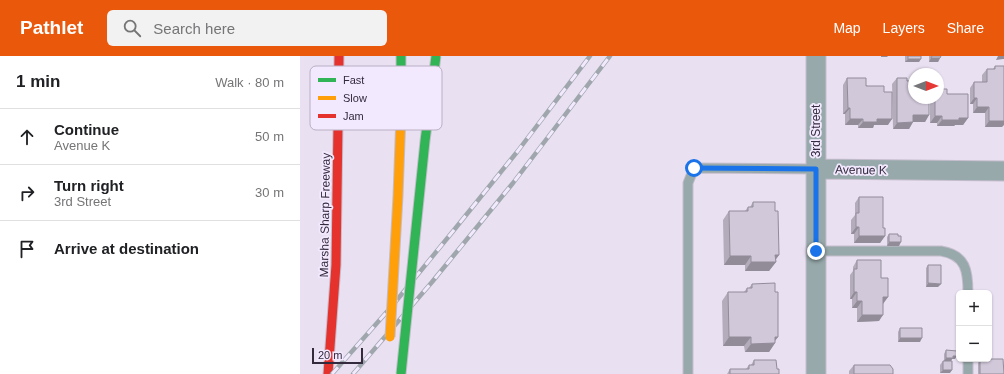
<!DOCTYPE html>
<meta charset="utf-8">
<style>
:root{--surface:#fff;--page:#f2f2f2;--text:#202124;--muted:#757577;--line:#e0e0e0;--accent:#ea580c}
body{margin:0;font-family:Arial,sans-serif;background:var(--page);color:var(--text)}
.controls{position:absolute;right:12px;bottom:12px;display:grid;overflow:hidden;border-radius:6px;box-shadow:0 1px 3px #0004}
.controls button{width:36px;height:36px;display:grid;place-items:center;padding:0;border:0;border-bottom:1px solid var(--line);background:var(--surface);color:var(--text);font:20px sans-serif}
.compass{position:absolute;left:608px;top:12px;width:36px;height:36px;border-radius:50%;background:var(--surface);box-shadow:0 1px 3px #0004;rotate:90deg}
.scale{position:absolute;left:12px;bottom:10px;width:51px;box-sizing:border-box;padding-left:4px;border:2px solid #342a3e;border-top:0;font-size:11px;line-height:14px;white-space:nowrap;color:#342a3e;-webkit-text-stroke:3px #f3e9fe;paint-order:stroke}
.stop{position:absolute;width:12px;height:12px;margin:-9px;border:3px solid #1a73e8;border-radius:50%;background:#fff}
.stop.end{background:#1a73e8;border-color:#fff;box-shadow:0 1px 4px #0008}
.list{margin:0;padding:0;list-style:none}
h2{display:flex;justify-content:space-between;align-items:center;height:52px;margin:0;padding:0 16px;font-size:17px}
h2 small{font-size:13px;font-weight:400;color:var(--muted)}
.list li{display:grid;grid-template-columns:26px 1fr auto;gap:12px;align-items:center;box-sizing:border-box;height:56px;padding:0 16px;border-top:1px solid var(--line)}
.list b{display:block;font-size:15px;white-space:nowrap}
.list p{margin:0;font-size:13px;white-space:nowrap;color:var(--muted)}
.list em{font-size:13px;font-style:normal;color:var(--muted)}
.icon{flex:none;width:22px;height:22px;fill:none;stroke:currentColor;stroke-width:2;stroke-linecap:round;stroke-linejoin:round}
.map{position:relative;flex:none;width:704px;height:318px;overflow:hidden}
header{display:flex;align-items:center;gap:24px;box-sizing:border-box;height:56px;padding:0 20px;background:var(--accent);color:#fff}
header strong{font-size:19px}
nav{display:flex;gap:22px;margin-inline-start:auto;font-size:14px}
.search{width:280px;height:36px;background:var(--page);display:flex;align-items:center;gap:10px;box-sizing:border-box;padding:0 14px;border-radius:6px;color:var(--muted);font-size:15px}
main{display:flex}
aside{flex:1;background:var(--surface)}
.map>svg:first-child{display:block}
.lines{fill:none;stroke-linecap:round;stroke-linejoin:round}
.lane-casing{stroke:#c5bdcc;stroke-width:11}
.street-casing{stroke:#c5bdcc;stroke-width:21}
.jam-casing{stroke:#c5bdcc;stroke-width:11}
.lane{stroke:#97a9ab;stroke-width:9}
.street{stroke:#97a9ab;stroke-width:19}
.jam{stroke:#e5322d;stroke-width:9}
.rail-casing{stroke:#9fa7ad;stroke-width:4.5}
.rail{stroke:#f3e9fe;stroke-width:3;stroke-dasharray:9;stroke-linecap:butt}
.fast-bridge-casing{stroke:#c5bdcc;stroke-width:11;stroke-linecap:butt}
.slow-bridge-casing{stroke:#c5bdcc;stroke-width:11;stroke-linecap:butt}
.fast-bridge{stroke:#30b455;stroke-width:9}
.slow-bridge{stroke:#ff9f0a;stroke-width:9}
.wall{fill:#b4acbb}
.shaded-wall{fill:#928c99}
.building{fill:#d1c8da;stroke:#928c99}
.route{stroke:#1a73e8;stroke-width:5}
.labels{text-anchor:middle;stroke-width:3.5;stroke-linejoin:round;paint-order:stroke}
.street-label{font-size:12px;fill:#342a3e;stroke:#f3e9fe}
.key{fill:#f3e9fe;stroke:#bab0c4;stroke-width:1}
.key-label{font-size:11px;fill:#342a3e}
</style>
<header>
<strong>Pathlet</strong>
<div class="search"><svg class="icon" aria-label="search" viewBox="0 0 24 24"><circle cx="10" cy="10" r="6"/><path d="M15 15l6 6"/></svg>Search here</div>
<nav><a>Map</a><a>Layers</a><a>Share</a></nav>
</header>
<main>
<aside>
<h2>1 min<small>Walk · 80 m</small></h2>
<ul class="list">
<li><svg class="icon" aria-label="ahead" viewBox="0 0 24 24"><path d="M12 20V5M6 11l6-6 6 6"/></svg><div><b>Continue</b><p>Avenue K</p></div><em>50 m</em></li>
<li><svg class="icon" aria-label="right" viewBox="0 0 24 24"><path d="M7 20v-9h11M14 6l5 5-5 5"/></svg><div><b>Turn right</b><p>3rd Street</p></div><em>30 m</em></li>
<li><svg class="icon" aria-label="arrive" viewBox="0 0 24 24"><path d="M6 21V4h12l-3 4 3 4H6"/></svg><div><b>Arrive at destination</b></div></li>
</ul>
</aside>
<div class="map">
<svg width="704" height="318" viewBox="0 0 704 318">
<rect width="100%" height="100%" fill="#e9e0f2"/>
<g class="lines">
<defs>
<path id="lane" d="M516,195H641C666,199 668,215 668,237
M388,318V127L394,112L516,113
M668,318V303"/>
<path id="street" d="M516,113L704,115
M516,318V0"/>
<path id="jam" d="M28,318L36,209L39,0"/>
</defs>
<use href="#lane" class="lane-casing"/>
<use href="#street" class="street-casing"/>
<use href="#jam" class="jam-casing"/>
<use href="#lane" class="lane"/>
<use href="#street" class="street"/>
<use href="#jam" class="jam"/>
<defs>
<path id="rail" d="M32,318L92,250L154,174L217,96L290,0
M53,318L132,226L213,127L310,0"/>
</defs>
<use href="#rail" class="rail-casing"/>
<use href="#rail" class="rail"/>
<defs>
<path id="fast-bridge" d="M101,58V0
M101,318L125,85L136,0"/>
<path id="slow-bridge" d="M90,281L98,140L101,58"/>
</defs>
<use href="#fast-bridge" class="fast-bridge-casing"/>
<use href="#slow-bridge" class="slow-bridge-casing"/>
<use href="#fast-bridge" class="fast-bridge"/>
<use href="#slow-bridge" class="slow-bridge"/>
</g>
<path class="wall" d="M605,0H621L619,6H605Z
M629,0H641L638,6H629Z
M695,10L702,71H685V57H673V48H670V32L674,26H682V19L687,13H693Z
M547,22L584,36L588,69H574L573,72H558V69H545V58H543V29Z
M597,22L607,25L629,59L625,66H613L609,73H593L592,28Z
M647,38L668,62L663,69H655L654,70H637V67H630V42H638Z
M559,141L583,172L585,180L580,187H554V178H551V164L555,159V147Z
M453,146L475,155L479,199L475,204L476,206L469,215H445V209H424L423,164L429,155H445L448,151H450Z
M589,178L599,190H587V181Z
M557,204L581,222L588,241L583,247L579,265L557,266V252H552V243H550V219L553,215V211Z
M628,209L638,231H626V212Z
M452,228L475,236L478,281L475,285V287L469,296H445L444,290H423L422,245L428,236H444L447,232H449Z
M600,272L620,286H598V276Z
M646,294L655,303H652L651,305L650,317H640V309L643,305H644V298Z
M680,303L704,318H678V307Z
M454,304L477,313L479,318H427L430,313H446L449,309H451Z
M554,309L593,318H549V315Z"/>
<path class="shaded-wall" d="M581,0H588L587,1H581Z
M698,0H704V3H703L696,4Z
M631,2H640L638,6H629Z
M608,3H621L619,6H605Z
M674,42H677L673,48H670Z
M677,51H689L685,57H673Z
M548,52H550L545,58H543Z
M613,59H629L625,66H609Z
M635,60H642L637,67H630Z
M659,62H668L663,69H655L654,70H637L642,64Z
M550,63H563L558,69H545Z
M577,63H592L588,69H574L573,72H558L563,66Z
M689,65H704V69L702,71H685Z
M613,66L609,73H593L597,67Z
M556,171H559L554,178H551Z
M559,180H585L580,187H554Z
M589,186H601L599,190H587Z
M475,199H479L474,206H476L469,215H445L451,206Z
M430,200H451L445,209H424Z
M628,227L641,228L638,231H626Z
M554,236H557L552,243H550Z
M583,241H588L583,248Z
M557,245H562L557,252H552Z
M562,259H583L579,265L557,266Z
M429,281H451L444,290H423Z
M475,281H478L473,287H475L469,296H445L451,288Z
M600,282H622L620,286H598Z
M653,300H657L655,303H652L651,305H644L646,302Z
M643,314H652L650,317H640Z"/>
<path class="building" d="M608,0H621V3H608Z
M632,0H641L640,2H631Z
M695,10H704V65H689V51H677V42H674V26H687V13H695Z
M547,22H566V30H584V36H592V63H577V66H563V63H550V52H548Z
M597,22H607V25H614V42H629V59H613V66L597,67Z
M638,33H647V38H668V62H659V64H642V60H635V42H638Z
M559,141H583V172H585V180H559V171H556V157H559Z
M453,146H475V155H478L479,199H475L476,206H451V200H430L429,155H448V151H453Z
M589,178H598V180H601V186H589Z
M557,204H581V222H588V241H583V259H562V245H557V236H554V213H557Z
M628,209H641V228L628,227Z
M475,227V236H478V281H475V287L451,288V281H429L428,236H447V232H452V228Z
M600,272H622V282H600Z
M646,294L657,295V300H653V302H646Z
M680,303H703L704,318H680Z
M454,304H476L477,313H479V318H430V313H449V309H454Z
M643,305H652V314H643Z
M554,309H590L593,313V318H554Z"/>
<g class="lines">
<path class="route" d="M394,112L516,113V195"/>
</g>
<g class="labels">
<g class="street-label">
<text transform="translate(516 75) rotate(-90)" y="4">3rd Street</text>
<text transform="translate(561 114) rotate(1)" y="4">Avenue K</text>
<text transform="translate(25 159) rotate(-89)" y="4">Marsha Sharp Freeway</text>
</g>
</g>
<rect x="10" y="10" width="132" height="64" rx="6" class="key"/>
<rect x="18" y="22" width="18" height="4" fill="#30b455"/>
<rect x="18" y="40" width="18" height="4" fill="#ff9f0a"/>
<rect x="18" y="58" width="18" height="4" fill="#e5322d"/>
<g class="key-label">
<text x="43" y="28">Fast</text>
<text x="43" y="46">Slow</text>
<text x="43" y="64">Jam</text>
</g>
</svg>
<div class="controls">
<button>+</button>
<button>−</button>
</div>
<svg class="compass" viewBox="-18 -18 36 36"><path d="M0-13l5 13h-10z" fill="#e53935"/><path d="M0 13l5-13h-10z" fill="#757577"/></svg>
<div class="scale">20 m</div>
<div class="stop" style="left:394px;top:112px"></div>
<div class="stop end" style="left:516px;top:195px"></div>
</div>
</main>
